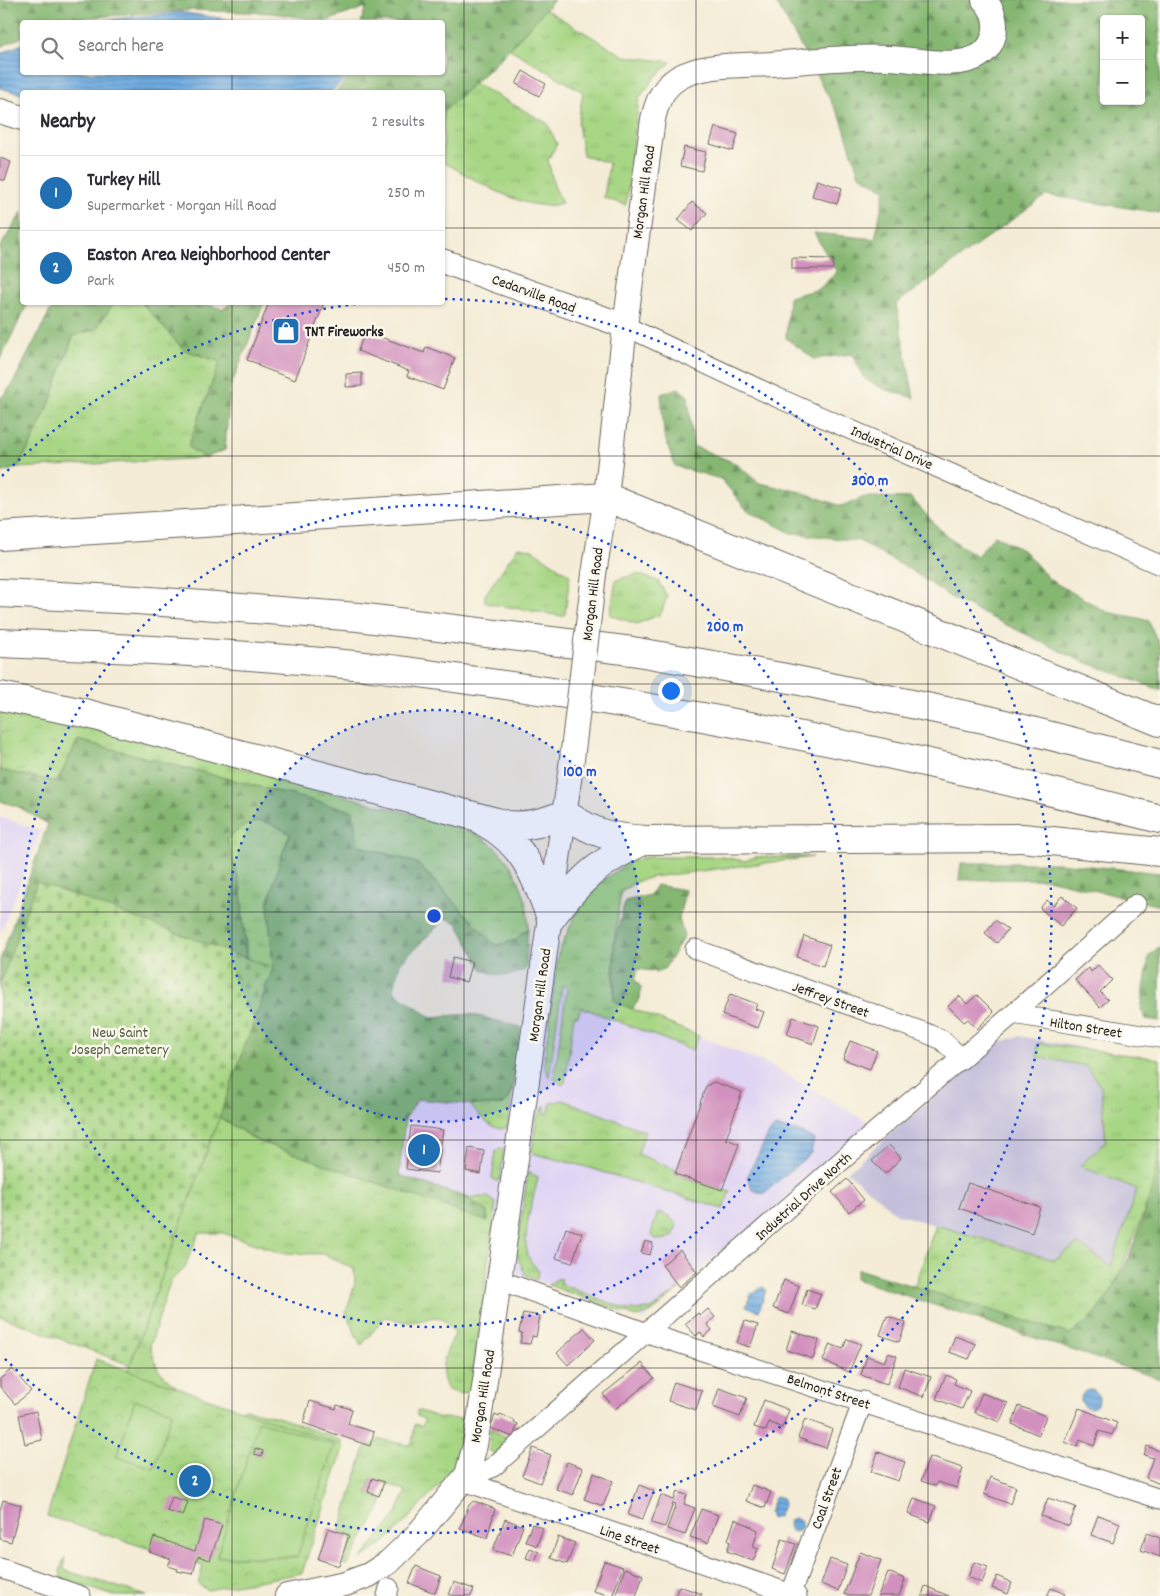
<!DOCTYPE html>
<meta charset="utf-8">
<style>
:root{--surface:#fff;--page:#f2f2f3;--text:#2b2b33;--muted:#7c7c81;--line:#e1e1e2;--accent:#1f6fb2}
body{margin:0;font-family:Dekko,sans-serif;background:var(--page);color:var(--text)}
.controls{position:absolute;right:15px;top:15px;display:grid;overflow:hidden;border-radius:5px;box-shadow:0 1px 4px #0004}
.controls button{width:45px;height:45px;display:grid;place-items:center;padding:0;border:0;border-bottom:1px solid var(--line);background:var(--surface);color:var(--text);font:25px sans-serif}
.you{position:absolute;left:670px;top:690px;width:18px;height:18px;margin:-12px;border:4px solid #fff;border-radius:50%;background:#1a73e8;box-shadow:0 0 0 8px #1a73e833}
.badge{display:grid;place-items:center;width:32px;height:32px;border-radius:50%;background:var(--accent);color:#fff;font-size:16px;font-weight:700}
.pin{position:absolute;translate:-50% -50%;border:2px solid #fff;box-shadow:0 1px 5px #0006}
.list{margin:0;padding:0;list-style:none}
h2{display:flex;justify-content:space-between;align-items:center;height:65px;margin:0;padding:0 20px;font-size:21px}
h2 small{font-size:16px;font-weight:400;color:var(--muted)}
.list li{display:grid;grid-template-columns:32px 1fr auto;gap:15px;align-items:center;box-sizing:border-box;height:75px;padding:0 20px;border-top:1px solid var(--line)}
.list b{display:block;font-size:19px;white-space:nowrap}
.list p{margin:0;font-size:16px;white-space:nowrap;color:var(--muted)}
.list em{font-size:16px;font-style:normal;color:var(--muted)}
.icon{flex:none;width:28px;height:28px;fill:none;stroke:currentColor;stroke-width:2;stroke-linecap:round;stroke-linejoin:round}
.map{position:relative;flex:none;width:1160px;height:1596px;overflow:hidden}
.search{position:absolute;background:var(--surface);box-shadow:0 1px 4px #0004;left:20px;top:20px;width:425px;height:55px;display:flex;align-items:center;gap:12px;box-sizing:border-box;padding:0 18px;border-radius:5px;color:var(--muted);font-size:19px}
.panel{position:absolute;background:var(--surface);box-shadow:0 1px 4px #0004;left:20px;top:90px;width:425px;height:215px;border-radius:5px}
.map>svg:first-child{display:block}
.built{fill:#e0d4f4}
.industrial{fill:#c4c0db}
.grass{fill:url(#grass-tufts);stroke:#627950}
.forest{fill:url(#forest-firs);stroke:#506a47;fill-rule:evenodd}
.cemetery{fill:url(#cemetery-stones);stroke:#627950}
.park{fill:url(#park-crowns);stroke:#627950}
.garden{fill:#a7d684;stroke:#627950}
.water{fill:url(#water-rules);stroke:#46647e}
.building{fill:#d290be}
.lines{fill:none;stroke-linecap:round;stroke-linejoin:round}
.minor-casing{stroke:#68655d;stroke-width:21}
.major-casing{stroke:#68655d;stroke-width:26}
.highway-casing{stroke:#68655d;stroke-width:30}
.minor{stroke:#fff;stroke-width:19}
.major{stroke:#fff;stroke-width:24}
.highway{stroke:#fff;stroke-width:28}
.major-bridge-casing{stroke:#68655d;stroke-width:26;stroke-linecap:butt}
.major-bridge{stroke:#fff;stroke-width:24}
.grid{fill:none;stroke:#1c1c1c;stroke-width:1;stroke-opacity:0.55}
.ring{fill:none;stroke:#1d4ed8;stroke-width:2.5;stroke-dasharray:2.5 5}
.labels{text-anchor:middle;stroke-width:5;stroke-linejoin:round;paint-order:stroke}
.street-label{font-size:15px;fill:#1c1c1c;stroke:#fbf7ec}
.poi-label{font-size:15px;font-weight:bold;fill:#1c1c1c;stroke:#fbf7ec;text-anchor:start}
.park-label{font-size:15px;fill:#4d5d40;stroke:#fbf7ec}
.centre{fill:#1d4ed8;stroke:#fbf7ec;stroke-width:2.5}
.ring-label{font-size:15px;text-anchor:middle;font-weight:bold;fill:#1d4ed8;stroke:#fbf7ec;stroke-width:5;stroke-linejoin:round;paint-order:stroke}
</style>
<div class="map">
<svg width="1160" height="1596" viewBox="0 0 1160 1596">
<defs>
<pattern id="grass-tufts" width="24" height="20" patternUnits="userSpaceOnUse" patternTransform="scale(1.25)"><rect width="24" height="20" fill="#a7d684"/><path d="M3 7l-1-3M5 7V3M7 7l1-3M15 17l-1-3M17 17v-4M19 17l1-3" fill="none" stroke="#8fb771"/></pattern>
<pattern id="forest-firs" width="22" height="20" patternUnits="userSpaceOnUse" patternTransform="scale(1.25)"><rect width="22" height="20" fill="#85b772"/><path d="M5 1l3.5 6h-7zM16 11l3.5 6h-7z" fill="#6c945d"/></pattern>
<pattern id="cemetery-stones" width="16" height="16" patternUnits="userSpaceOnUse" patternTransform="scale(1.25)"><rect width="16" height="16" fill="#a7d684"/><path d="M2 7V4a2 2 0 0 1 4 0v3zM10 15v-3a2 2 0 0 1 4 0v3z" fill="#8fb771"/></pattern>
<pattern id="park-crowns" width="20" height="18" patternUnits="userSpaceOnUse" patternTransform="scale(1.25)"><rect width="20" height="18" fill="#a7d684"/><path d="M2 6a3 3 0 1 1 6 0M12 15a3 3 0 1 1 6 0" fill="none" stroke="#8fb771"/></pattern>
<pattern id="water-rules" width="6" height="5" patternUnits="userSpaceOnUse" patternTransform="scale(1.25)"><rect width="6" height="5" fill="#70ace1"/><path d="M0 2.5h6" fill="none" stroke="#5b8bb6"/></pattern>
</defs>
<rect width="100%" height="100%" fill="#fbf7ec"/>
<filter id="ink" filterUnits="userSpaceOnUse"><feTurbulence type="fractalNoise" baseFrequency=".02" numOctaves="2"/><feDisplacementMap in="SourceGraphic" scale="10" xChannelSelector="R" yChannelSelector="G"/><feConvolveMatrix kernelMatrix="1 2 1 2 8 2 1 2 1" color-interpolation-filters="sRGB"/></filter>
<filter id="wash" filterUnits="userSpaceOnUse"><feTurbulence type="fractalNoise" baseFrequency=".0096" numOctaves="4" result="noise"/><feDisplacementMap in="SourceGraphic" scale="20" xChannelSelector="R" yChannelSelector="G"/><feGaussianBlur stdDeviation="1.12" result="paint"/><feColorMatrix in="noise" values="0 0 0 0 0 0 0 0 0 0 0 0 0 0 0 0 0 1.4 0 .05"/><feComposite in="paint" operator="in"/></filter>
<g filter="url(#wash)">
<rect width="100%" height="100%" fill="#f4ecd6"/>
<path class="built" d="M0,817L41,831L0,934Z
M550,975L770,1065L871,1124L644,1319L510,1271L513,1222L399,1175L405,1118L418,1099L530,1108Z"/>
<path class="industrial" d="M1019,1036L1160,1062L1149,1154L1108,1275L897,1214L847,1172L993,1045Z"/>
<path class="grass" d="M545,9L624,56L671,62L654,78L639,98L626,205L604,198L609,163L583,155L578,123L583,92L510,49Z
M474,83L547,123L557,144L548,160L554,186L562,203C528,216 472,177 443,162V112Z
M114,303H142L184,350L220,362L188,447L205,458L17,468C42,426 57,381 73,336L96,329Z
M518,547L531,549L570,575L565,614L561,616L485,603V595Z
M637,574L658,581L667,596L661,614L637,624L610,615L616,580Z
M0,709L108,731L454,826C462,829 471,832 479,836C511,854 529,892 528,928L515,940L496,946L417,863L358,845L78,741L57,782L0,770Z
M268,821L290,833C273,877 269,922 273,968L246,959V942L227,839L248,822Z
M647,857H721L745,861L755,857H813L653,877L638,881L621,891L614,944V1001L699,1036L692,1050L581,1007L578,1016H574L565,1082L562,1085L554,1078L567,986H562L549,1077L544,1063L558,954L585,894L628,862Z
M1038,1043L1160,1059V1151L1152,1192L1111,1294L1083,1326L1069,1334L914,1287L936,1225L1054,1260L1078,1244L1111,1266L1137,1189L1080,1166L1106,1141L1101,1087L1086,1066L1037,1057Z
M513,1087L507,1127C496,1135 476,1114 470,1104L504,1105Z
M563,1100L645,1131L638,1154L676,1170L675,1174L722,1190L730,1191L723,1209L583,1166L531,1153L537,1117L545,1105V1113L548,1114L551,1103Z
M219,1117L258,1141L488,1221L487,1211L465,1197H488L496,1203L471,1391L460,1394L448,1390C437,1369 445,1354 455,1334C437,1308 437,1319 412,1322C404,1323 393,1318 385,1317L361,1346L346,1313L355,1283L354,1269L324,1254L281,1253L223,1233H199L185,1267L170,1282L150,1346L158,1369L171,1383L188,1394L233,1410L246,1409L281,1418L343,1441L339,1447L256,1422L251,1433L246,1427L221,1416L178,1407L153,1395L134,1392L120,1401L100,1380L111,1372L126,1371L130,1365Z
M499,1148L504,1149L500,1180L496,1181L492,1178L496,1151Z
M528,1172L538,1177C534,1199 521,1233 528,1255C529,1261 535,1266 539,1271L536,1280L525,1274L516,1253Z
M658,1212L670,1217L677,1225L673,1236C665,1240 657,1243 651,1234Z
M557,1279H562L560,1284L628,1310L652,1309L680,1288L652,1312L637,1317L548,1285Z
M417,1410L440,1418L468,1419L466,1437L458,1438C467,1454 459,1462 452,1477L449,1475L389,1539L361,1559L397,1513L406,1491L372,1478L367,1493L383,1499L379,1510L348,1564L343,1565L353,1538L339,1533L365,1447L372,1445L380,1439L407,1445L412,1443L415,1424L422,1426L425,1420L417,1416Z
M490,1429L511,1440L495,1454L489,1450Z
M65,1557L64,1570L147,1596H114L61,1578L60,1569Z"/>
<path class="forest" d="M0,0H554L499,60L443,112L442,92H336L352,73L442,72V22H361L366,7L327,21L271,13L190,10L67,19L59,22H22V37L0,47Z
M775,0H1160V213L1046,195L896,304L914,398L884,389L866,380L852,354L814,359L786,338L789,297L819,289L837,272L814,233L875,239L885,189L859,175L842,121ZM1104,19H1141V101H1104Z
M22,212V302L28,303L0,359V247Z
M54,303H114L96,329L73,336L49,405L32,442L17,468L0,473V399L12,385Z
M142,303H200L223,309L231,303H264L230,388L225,450L205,458L188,447L220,362L184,350Z
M678,388L688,396L693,446L735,463L759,483L801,492L841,506L865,497L911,498L945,535L977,556L995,535L1025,552L1050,580L1107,612L1148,620L1160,647V690L1077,659L953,599L914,572L859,541L791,533L747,510L721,479L675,466L664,435L661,394Z
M78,740L353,811L358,845L417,863L496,946L515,940L528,928L526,969C511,978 499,977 483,970L457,923L446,918L400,963L393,991L431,1017L470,1014L521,1027L513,1087L504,1105H476L418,1099L405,1119L399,1175L465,1197L487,1211L488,1222L258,1141L219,1117L273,968L268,904L280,860L290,834C258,816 255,817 227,839L241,888L246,959L47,886L0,1024V960L48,824L19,807L0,801V770L57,782Z
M961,863H1059L1160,873V906L1048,879L959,880Z
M656,885L685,890L679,919L684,936L665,968L658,972L638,969L635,980L641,987L640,999L632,1009L614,1001V944L625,901L650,895Z
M1160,946V1021L1146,1019L1141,1010L1149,956Z
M1160,1151V1379L855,1279L857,1269L1069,1334C1123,1305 1148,1208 1160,1151Z"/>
<path class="cemetery" d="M37,882L273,968L130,1365L0,1316V984Z"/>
<path class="park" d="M96,1359L344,1446L302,1573L207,1590L198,1584L203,1566L47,1516Z"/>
<path class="garden" d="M135,1400L172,1411L154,1468L117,1457Z
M259,1421L334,1445L297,1557H217Z"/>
<path class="water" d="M180,12L244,22H287H88Z
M22,44V72L352,73L331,92L22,94L0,88V54Z
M775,1127L797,1131L814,1139L811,1153L763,1194L753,1190L747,1177L768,1135Z
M763,1287L766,1290L759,1311L746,1306L751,1293L754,1294L759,1288Z
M1081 1399a9 9 0 1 1 18 0a9 9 0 1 1-18 0Z
M775,1496L782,1498L784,1503L778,1517L771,1519L769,1513Z
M788 1525a7 7 0 1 1 14 0a7 7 0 1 1-14 0Z"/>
<g id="blocks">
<path class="building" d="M523,71L546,84L539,96L516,84Z
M715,127L738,134L733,151L710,144Z
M684,147L706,152L702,171L680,166Z
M0,158L11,162L5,181L0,179Z
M817,180L842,188L837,204L812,196Z
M692,202L707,213L692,231L678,220Z
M792,258L833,259V269H792Z
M269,302L324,303L295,380L258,366L259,364L247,360Z
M365,331L424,353L426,347L455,358L443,390L407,376L409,371L358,351Z
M362,373V386L346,387V374Z
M1062,896L1077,908L1061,926L1040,908L1047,900L1053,906Z
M995,920L1008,929L997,943L985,933Z
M804,936L830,945L823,966L797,957Z
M453,957L472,962L466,982L448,977Z
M1098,965L1112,980L1100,992L1108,1000L1100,1007L1075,980L1088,968L1091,972Z
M730,994L757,1004L755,1009L764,1012L758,1028L722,1015Z
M977,995L994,1012L977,1029L968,1019L964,1022L948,1006L959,996L967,1004Z
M793,1017L819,1026L813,1044L787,1034Z
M850,1041L877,1051L870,1069L843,1059Z
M714,1082L742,1092L726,1139L739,1144L722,1190L675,1174L706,1086Z
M411,1126L443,1130L437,1173L406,1169Z
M889,1145L901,1158L885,1174L872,1161Z
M469,1148L484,1151L481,1174L466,1171Z
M847,1179L864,1200L849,1212L832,1192Z
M968,1183L1040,1207L1032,1233L959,1208Z
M566,1228L582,1233L572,1263L556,1258Z
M645,1241L653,1243L650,1255L641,1253Z
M680,1250L697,1272L679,1287L662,1265Z
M784,1280L799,1286L789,1314L773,1308Z
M807,1289L821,1294L815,1309L802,1305Z
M708,1309L715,1317L707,1324L712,1330L704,1337L700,1332L696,1336L685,1324L698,1313L700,1316Z
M523,1313L540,1316L536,1337L532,1336L530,1344L520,1343L522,1333L519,1332Z
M887,1316L906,1323L899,1342L880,1335Z
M745,1321L758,1325L750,1347L737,1343Z
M584,1328L595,1340L568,1365L557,1353Z
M792,1331L819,1340L813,1359L786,1350Z
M955,1336L976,1344L969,1359L949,1352Z
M847,1339L861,1344L849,1372L823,1361L830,1344L843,1349Z
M888,1353L897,1356L887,1384L861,1375L867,1356L884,1362Z
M642,1363L654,1378L615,1409L603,1394Z
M904,1368L931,1377L924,1397L898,1387Z
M12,1369L31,1391L15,1404L0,1387V1379Z
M946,1375L956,1379L954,1384L970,1391L962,1409L936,1399Z
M674,1382L702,1391L696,1410L668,1401Z
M719,1388L747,1398L740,1417L713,1407Z
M982,1393L1008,1403L1000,1422L974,1412Z
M764,1400L789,1410L782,1428L769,1422L766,1431L754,1427Z
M310,1401L336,1409L337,1405L352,1409L348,1424L374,1432L370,1446L303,1423Z
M1019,1406L1046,1416L1039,1435L1012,1424Z
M1079,1408L1117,1423L1112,1435L1099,1431L1094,1446L1080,1440L1077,1447L1065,1442Z
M36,1411L42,1440L25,1444L19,1415Z
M500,1414L515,1421L514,1423L518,1424L513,1437L490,1428L495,1415L499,1417Z
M805,1419L832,1429L826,1448L798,1438Z
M1147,1446L1160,1451V1484L1146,1478L1153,1458L1144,1455Z
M255,1448L263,1451L262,1456L254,1454Z
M533,1448L551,1455L540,1483L522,1476Z
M878,1452L905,1462L898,1481L871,1472Z
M929,1457L963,1468L957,1488L937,1482L936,1486L921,1481Z
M567,1462L583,1468L573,1495L556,1489Z
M594,1473L613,1481L603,1506L584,1499Z
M990,1477L1016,1487L1010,1504L984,1494Z
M372,1478L384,1482L379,1496L368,1492Z
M639,1485L654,1491L642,1520L628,1515Z
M752,1485L771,1492L765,1508L746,1501Z
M677,1492L687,1495L684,1504L695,1508L685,1535L667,1529L676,1504L673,1503L665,1527L651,1523L661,1495L674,1500Z
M172,1497L188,1502L183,1516L167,1511Z
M914,1498L936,1506L930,1522L908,1514Z
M1048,1498L1076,1507L1069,1526L1041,1516Z
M3,1500L21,1505L11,1542L0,1539V1510Z
M474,1501L495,1509L487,1538L460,1528L469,1505Z
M701,1509L718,1515L708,1543L690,1537Z
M1098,1515L1120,1523L1113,1543L1091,1535Z
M505,1519L523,1526L512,1556L493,1550Z
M735,1519L758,1530L753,1547L758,1549L753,1561L727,1551L730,1542L728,1540Z
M205,1520L222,1525L210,1560L198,1556L193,1574L177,1571L178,1569L168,1566L171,1559L149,1551L154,1537L195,1551Z
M532,1524L543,1528L537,1546L525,1541Z
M328,1528L349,1535L339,1566L318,1559Z
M1147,1533L1160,1538V1557L1141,1550Z
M558,1537L575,1543L567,1564L551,1558Z
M782,1539L796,1544L785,1574L772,1569Z
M530,1548L539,1552L535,1561L526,1558Z
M860,1552L881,1560L868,1596H850L844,1594Z
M830,1559L847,1565L838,1591L821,1584Z
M604,1561L623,1567L612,1596L593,1591Z
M974,1562L988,1567L982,1583L968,1577Z
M416,1566L441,1576L435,1593L409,1583Z
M625,1568L643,1575L636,1596H615Z
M888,1572L905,1579L899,1596H878Z
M997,1576L1012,1583L1008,1594L992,1588Z
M454,1582L474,1589L471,1596L449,1595Z
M679,1586L702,1594L701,1596H675Z
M925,1586L949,1596H922Z
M1051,1588L1065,1594L1064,1596H1047Z"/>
</g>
</g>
<g filter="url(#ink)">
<use href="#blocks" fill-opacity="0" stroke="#68655d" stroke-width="1"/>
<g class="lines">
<defs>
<path id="minor" d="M625,326L776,397L1160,565
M695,949L926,1033L942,1040L962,1059
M1013,1014L1160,1038
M499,1280L647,1333L1160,1499
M464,1481L493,1467L848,1155L1013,1014L1136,904
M464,1481L797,1596
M0,1568L81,1596
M387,1596L389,1588
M790,1596L863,1401"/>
<path id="major" d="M0,111L22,118
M442,261L625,326
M594,574L606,497L625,326L653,119C657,102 662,88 678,78C703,63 743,66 771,64C811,61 850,56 889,58C914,59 945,67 969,60C997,53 1003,19 984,0
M287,1596L345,1584L369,1575L389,1562L418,1534L467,1475L475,1445L484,1388L572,759"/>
<path id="highway" d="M0,536L606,497L1160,722
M0,593L137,600L358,617L632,651L781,677L989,720L1160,764
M0,643C118,648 236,653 354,665C397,669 440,676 483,682C711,713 937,761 1160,819
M0,696L84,713L508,825C529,827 545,822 565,814C597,835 609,837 645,840
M484,822C524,843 536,877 551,918
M551,918C581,878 600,861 645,840L1022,838L1160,852"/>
</defs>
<use href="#minor" class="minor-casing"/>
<use href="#major" class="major-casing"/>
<use href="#highway" class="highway-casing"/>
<use href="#minor" class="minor"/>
<use href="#major" class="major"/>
<use href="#highway" class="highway"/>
<defs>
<path id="major-bridge" d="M572,759L594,574"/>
</defs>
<use href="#major-bridge" class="major-bridge-casing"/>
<use href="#major-bridge" class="major-bridge"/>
</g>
</g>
<path class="grid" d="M232,0V22M464,0V1596M696,0V1596M928,0V1596M232,72V92M0,228H22M442,228H1160M232,302V1596M0,456H1160M0,684H1160M0,912H1160M0,1140H1160M0,1368H1160"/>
<circle cx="434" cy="916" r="206" fill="#1d4ed8" fill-opacity=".12"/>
<g class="ring">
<circle cx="434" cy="916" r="206"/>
<circle cx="434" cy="916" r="411"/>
<path d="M2 476A617 617 0 0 1 364 303M445 299A617 617 0 1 1 2 1356"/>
</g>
<defs>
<symbol id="shop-square" viewBox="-11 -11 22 22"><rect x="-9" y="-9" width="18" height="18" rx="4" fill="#1f6fb2" stroke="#fbf7ec"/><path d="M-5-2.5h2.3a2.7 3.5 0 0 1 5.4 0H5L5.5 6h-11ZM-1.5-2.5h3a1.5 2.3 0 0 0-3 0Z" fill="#fff"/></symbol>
</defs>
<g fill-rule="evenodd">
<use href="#shop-square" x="270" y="315" width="32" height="32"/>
</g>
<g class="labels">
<g class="street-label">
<text transform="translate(643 192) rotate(-82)" y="5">Morgan Hill Road</text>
<text transform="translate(534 293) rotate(20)" y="5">Cedarville Road</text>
<text transform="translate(892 447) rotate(24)" y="5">Industrial Drive</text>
<text transform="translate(592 594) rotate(-83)" y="5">Morgan Hill Road</text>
<text transform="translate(539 995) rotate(-82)" y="5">Morgan Hill Road</text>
<text transform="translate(831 999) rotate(20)" y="5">Jeffrey Street</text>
<text transform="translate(1086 1027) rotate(9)" y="5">Hilton Street</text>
<text transform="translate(803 1196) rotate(-42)" y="5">Industrial Drive North</text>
<text transform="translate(829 1391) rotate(18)" y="5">Belmont Street</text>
<text transform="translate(482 1396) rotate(-81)" y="5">Morgan Hill Road</text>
<text transform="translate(826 1498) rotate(-70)" y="5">Coal Street</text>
<text transform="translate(630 1539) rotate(19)" y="5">Line Street</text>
</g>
<g class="poi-label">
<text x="305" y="336">TNT Fireworks</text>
</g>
<g class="park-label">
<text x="120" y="1037">New Saint<tspan x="120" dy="17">Joseph Cemetery</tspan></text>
</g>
</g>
<circle cx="434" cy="916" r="8" class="centre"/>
<g class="ring-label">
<text x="870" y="485">300 m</text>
<text x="725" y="631">200 m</text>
<text x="580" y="776">100 m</text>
</g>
</svg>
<div class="controls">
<button>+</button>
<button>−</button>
</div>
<div class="you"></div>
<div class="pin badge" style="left:424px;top:1150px">1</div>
<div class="pin badge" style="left:195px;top:1481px">2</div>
<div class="search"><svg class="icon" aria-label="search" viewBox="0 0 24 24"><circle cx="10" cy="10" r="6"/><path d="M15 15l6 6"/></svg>Search here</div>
<section class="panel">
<h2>Nearby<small>2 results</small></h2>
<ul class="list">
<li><span class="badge">1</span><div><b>Turkey Hill</b><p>Supermarket · Morgan Hill Road</p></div><em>250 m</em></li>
<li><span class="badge">2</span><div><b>Easton Area Neighborhood Center</b><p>Park</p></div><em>450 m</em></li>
</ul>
</section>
</div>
